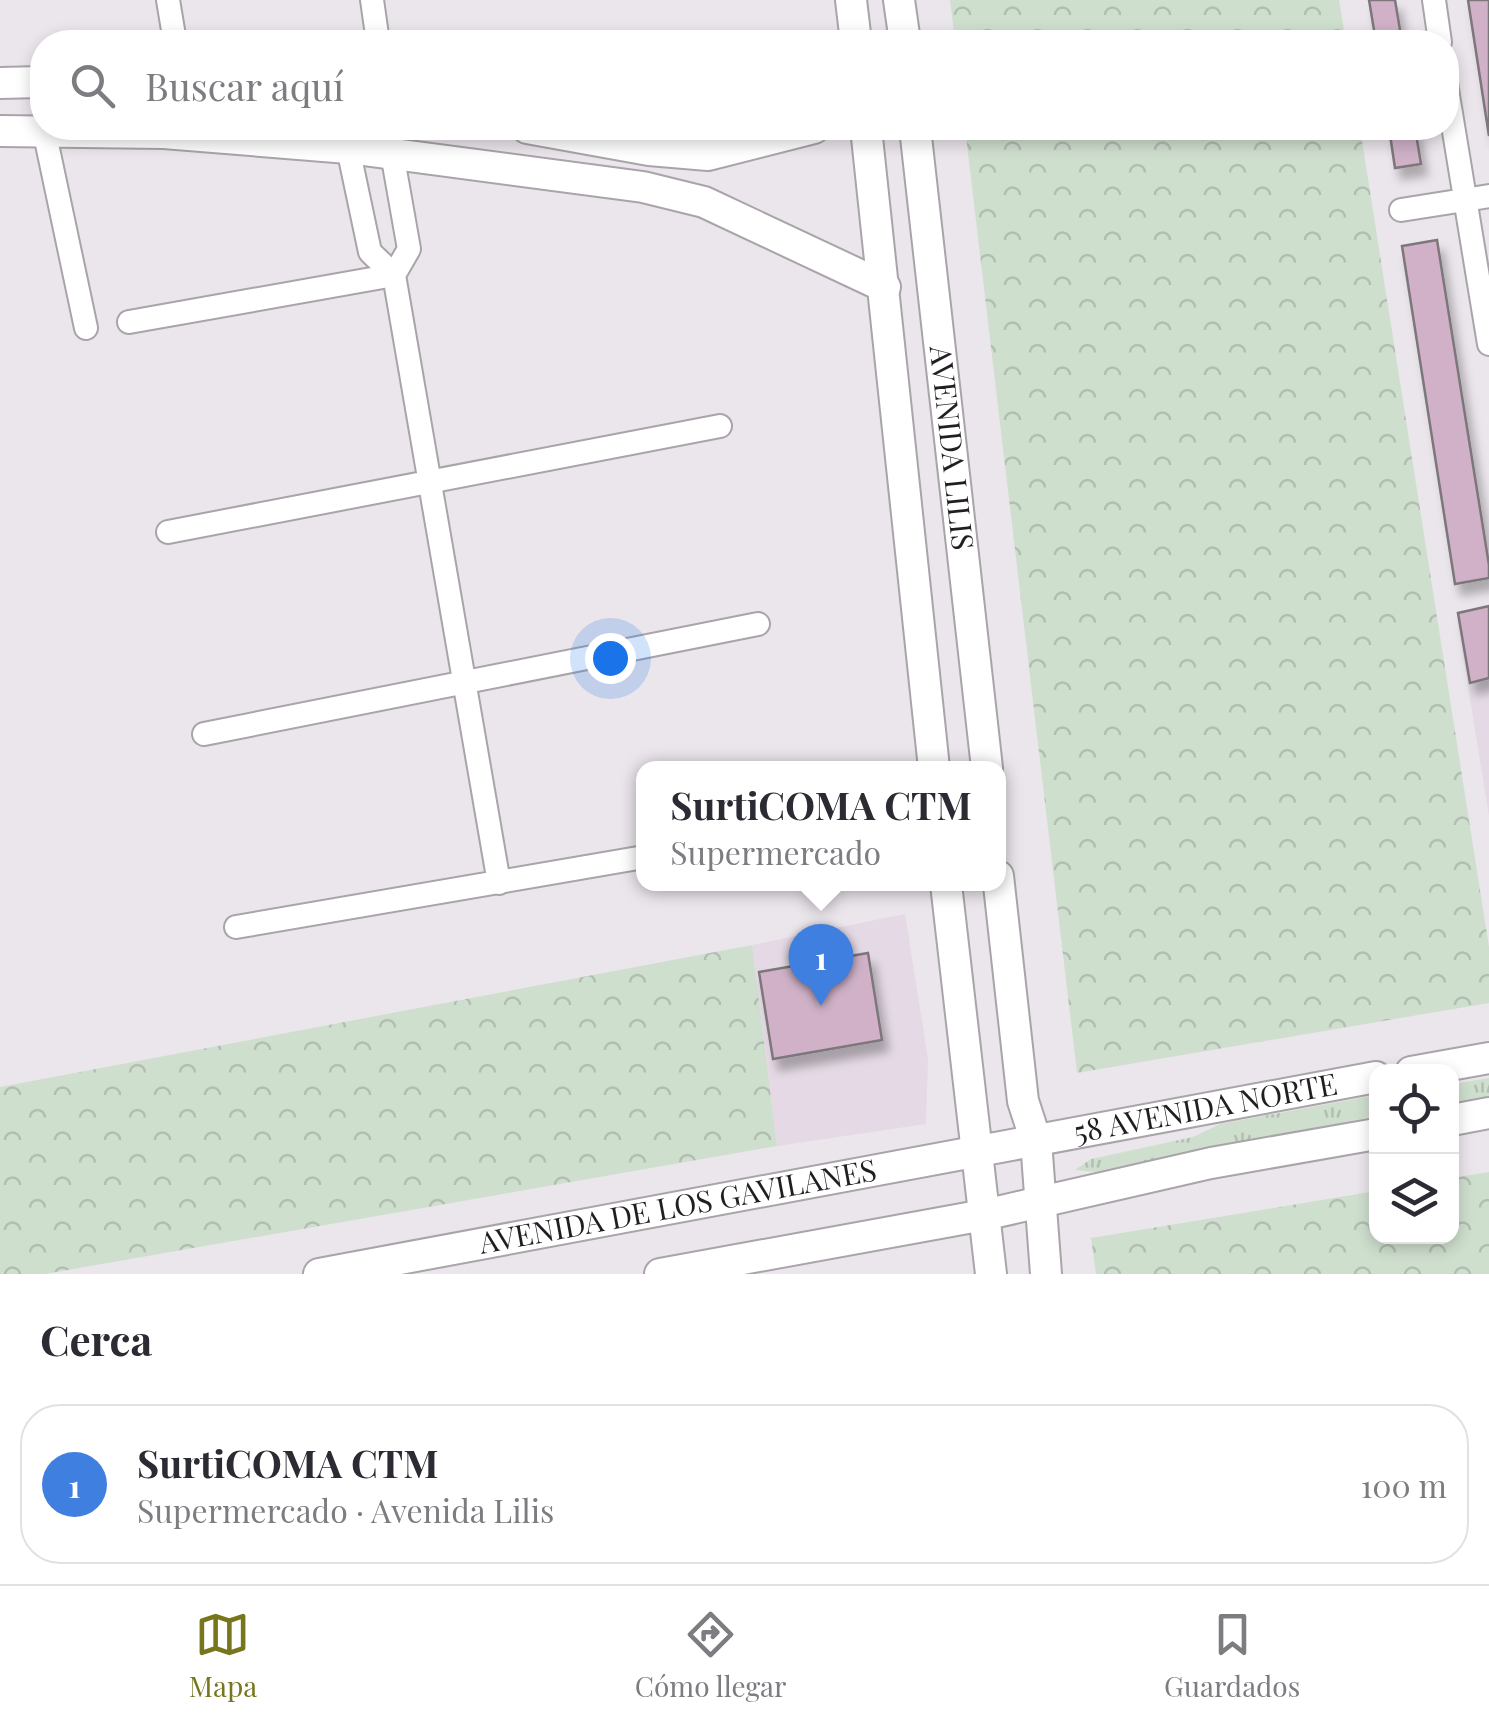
<!DOCTYPE html>
<html lang="es">
<meta charset="utf-8">
<style>
:root{--surface:#fff;--page:#f2f2f3;--text:#2b2b33;--muted:#7c7c81;--line:#e1e1e2;--accent:#77761d}
body{margin:0;font-family:"Playfair Display",serif;background:var(--page);color:var(--text)}
.controls{position:absolute;right:30px;bottom:30px;display:grid;overflow:hidden;border-radius:20px;box-shadow:0 5px 15px #0003}
.controls button{width:90px;height:90px;display:grid;place-items:center;padding:0;border:0;border-bottom:2px solid var(--line);background:var(--surface);color:var(--text);font:50px sans-serif}
.you{position:absolute;left:610px;top:658px;width:35px;height:35px;margin:-25px;border:8px solid #fff;border-radius:50%;background:#1a73e8;box-shadow:0 0 0 15px #1a73e833}
.badge{display:grid;place-items:center;width:65px;height:65px;border-radius:50%;background:var(--accent);color:#fff;font-size:32px;font-weight:700}
.pin{position:absolute;translate:-50% -82px;filter:drop-shadow(0 2px 5px #0008)}
.pin::after{content:'';position:absolute;top:52px;width:35px;height:30px;background:inherit;clip-path:polygon(0 0,100% 0,50% 100%)}
.popup{position:absolute;left:636px;top:761px;width:370px;height:130px;box-sizing:border-box;display:grid;place-content:center;border-radius:20px;background:var(--surface);filter:drop-shadow(0 2px 8px #0005);font-size:32px;white-space:nowrap;color:var(--muted)}
.popup b{font-size:38px;color:var(--text)}
.popup::after{content:'';position:absolute;left:50%;top:100%;margin-left:-20px;border:20px solid transparent;border-top-color:var(--surface)}
.list{margin:0;padding:0;list-style:none}
h2{display:flex;justify-content:space-between;align-items:center;height:130px;margin:0;padding:0 40px;font-size:42px}
h2 small{font-size:32px;font-weight:400;color:var(--muted)}
.list li{display:grid;grid-template-columns:65px 1fr auto;gap:30px;align-items:center;box-sizing:border-box;height:160px;margin:0 20px 20px;padding:0 20px;border:2px solid var(--line);border-radius:40px}
.list b{display:block;font-size:38px;white-space:nowrap}
.list p{margin:0;font-size:32px;white-space:nowrap;color:var(--muted)}
.list em{font-size:32px;font-style:normal;color:var(--muted)}
.icon{flex:none;width:55px;height:55px;fill:none;stroke:currentColor;stroke-width:2;stroke-linecap:round;stroke-linejoin:round}
.map{position:relative;flex:none;width:1489px;height:1274px;overflow:hidden}
.search{position:absolute;background:var(--surface);box-shadow:0 5px 15px #0003;left:30px;right:30px;top:30px;height:110px;display:flex;align-items:center;gap:25px;box-sizing:border-box;padding:0 35px;border-radius:40px;color:var(--muted);font-size:38px}
.sheet{height:310px;background:var(--surface)}
nav{display:flex;justify-content:space-around;align-items:center;box-sizing:border-box;height:140px;border-top:2px solid var(--line);background:var(--surface);font-size:28px;color:var(--muted)}
nav a{display:grid;justify-items:center;gap:5px}
nav .on{color:var(--accent)}
.map>svg:first-child{display:block}
.built{fill:#e4d9e5}
.grass{fill:url(#grass-tufts)}
.forest{fill:url(#forest-crowns)}
.building{fill:#d0b1c7;stroke:#7d777b;stroke-width:2.5;filter:url(#shadow)}
.lines{fill:none;stroke-linecap:round;stroke-linejoin:round}
.street-casing{stroke:#a9a4a9;stroke-width:26}
.secondary-casing{stroke:#a9a4a9;stroke-width:34}
.street{stroke:#fff;stroke-width:22}
.secondary{stroke:#fff;stroke-width:30}
.labels{text-anchor:middle;stroke-width:8;stroke-linejoin:round;paint-order:stroke}
.street-label{font-size:30px;fill:#201e21;stroke:#ebe6ec}
</style>
<div class="map">
<svg width="1489" height="1274" viewBox="0 0 1489 1274">
<defs>
<pattern id="grass-tufts" width="24" height="20" patternUnits="userSpaceOnUse" patternTransform="scale(2.5)"><rect width="24" height="20" fill="#cfdfce"/><path d="M3 7l-1-3M5 7V3M7 7l1-3M15 17l-1-3M17 17v-4M19 17l1-3" fill="none" stroke="#b1bfb1"/></pattern>
<pattern id="forest-crowns" width="20" height="18" patternUnits="userSpaceOnUse" patternTransform="scale(2.5)"><rect width="20" height="18" fill="#cfdfce"/><path d="M2 6a3 3 0 1 1 6 0M12 15a3 3 0 1 1 6 0" fill="none" stroke="#b1bfb1"/></pattern>
<filter id="shadow"><feDropShadow dx="6" dy="11" stdDeviation="5" flood-color="#0004"/></filter>
</defs>
<rect width="100%" height="100%" fill="#ebe6ec"/>
<path class="built" d="M1489,604V816L1456,612Z
M905,914L928,1059L926,1124L777,1146L752,945Z"/>
<path class="grass" d="M1489,1078V1097L1452,1104V1084Z
M1376,1095V1116L1096,1172L1075,1170L1091,1159L1193,1137L1220,1124Z"/>
<path class="forest" d="M950,0H1339L1346,42H955Z
M965,128H1360L1489,947V1003L1077,1073Z
M752,945L777,1146L45,1274H0V1087Z
M1489,1172V1274H1096L1091,1238L1376,1191V1236H1452V1178Z"/>
<path class="building" d="M1369,0H1395L1402,42H1376Z
M1468,0H1489V136Z
M1389,128H1415L1421,164L1395,168Z
M1437,240L1489,565V578L1455,584L1402,246Z
M1489,606V678L1470,683L1458,613Z
M868,953L882,1040L773,1059L759,972Z"/>
<g class="lines">
<defs>
<path id="street" d="M168,0L175,42
M372,0L378,42
M1434,0L1440,42
M1446,83L1489,344
M349,128L348,148L370,252L394,275L499,883
M44,130L86,328
M392,153L409,249L394,275
M1401,210L1489,196
M129,322L394,275
M168,532L720,426
M204,734L758,624
M236,927L644,857"/>
<g id="secondary">
<path d="M851,0L856,42"/>
<path d="M899,0L905,42"/>
<path d="M0,83L42,82"/>
<path d="M527,128L649,150L708,155L814,128"/>
<path d="M866,128L934,768"/>
<path id="s1" d="M915,128L987,768"/>
<path d="M0,131L164,133L348,148L643,187L704,202L885,287"/>
<path d="M998,876L1023,1101L1036,1141L1046,1274"/>
<path d="M946,884L991,1274"/>
<path d="M1411,1072L1489,1058"/>
<path d="M1452,1120L1489,1113"/>
<path id="s2" d="M319,1274L1376,1077"/>
<path d="M660,1274L984,1215L1211,1163L1376,1134"/>
</g>
</defs>
<use href="#street" class="street-casing"/>
<use href="#secondary" class="secondary-casing"/>
<use href="#street" class="street"/>
<use href="#secondary" class="secondary"/>
</g>
<g class="labels">
<g class="street-label">
<text dy="10" stroke="none"><textPath href="#s1" startOffset="322">AVENIDA LILIS</textPath></text>
<text dy="10" stroke="none"><textPath href="#s2" startOffset="902">58 AVENIDA NORTE</textPath></text>
<text dy="10" stroke="none"><textPath href="#s2" startOffset="365">AVENIDA DE LOS GAVILANES</textPath></text>
</g>
</g>
</svg>
<div class="controls">
<button><svg class="icon" aria-label="locate" viewBox="0 0 24 24"><circle cx="12" cy="12" r="6"/><path d="M12 2v4M12 18v4M2 12h4M18 12h4"/></svg></button>
<button><svg class="icon" aria-label="layers" viewBox="0 0 24 24"><path d="M12 4l9 5-9 5-9-5zM3 14l9 5 9-5"/></svg></button>
</div>
<div class="you"></div>
<div class="pin badge" style="left:821px;top:1006px;background:#3f7fe0">1</div>
<div class="popup"><b>SurtiCOMA CTM</b>Supermercado</div>
<div class="search"><svg class="icon" aria-label="search" viewBox="0 0 24 24"><circle cx="10" cy="10" r="6"/><path d="M15 15l6 6"/></svg>Buscar aquí</div>
</div>
<section class="sheet">
<h2>Cerca<small></small></h2>
<ul class="list">
<li><span class="badge" style="background:#3f7fe0">1</span><div><b>SurtiCOMA CTM</b><p>Supermercado · Avenida Lilis</p></div><em>100 m</em></li>
</ul>
</section>
<nav>
<a class="on"><svg class="icon" aria-label="map" viewBox="0 0 24 24"><path d="M3 6l6-2 6 2 6-2v14l-6 2-6-2-6 2zM9 4v14M15 6v14"/></svg>Mapa</a>
<a><svg class="icon" aria-label="directions" viewBox="0 0 24 24"><path d="M12 3l9 9-9 9-9-9zM9 14v-3h6M13 9l2 2-2 2"/></svg>Cómo llegar</a>
<a><svg class="icon" aria-label="saved" viewBox="0 0 24 24"><path d="M7 4h10v16l-5-4-5 4z"/></svg>Guardados</a>
</nav>
